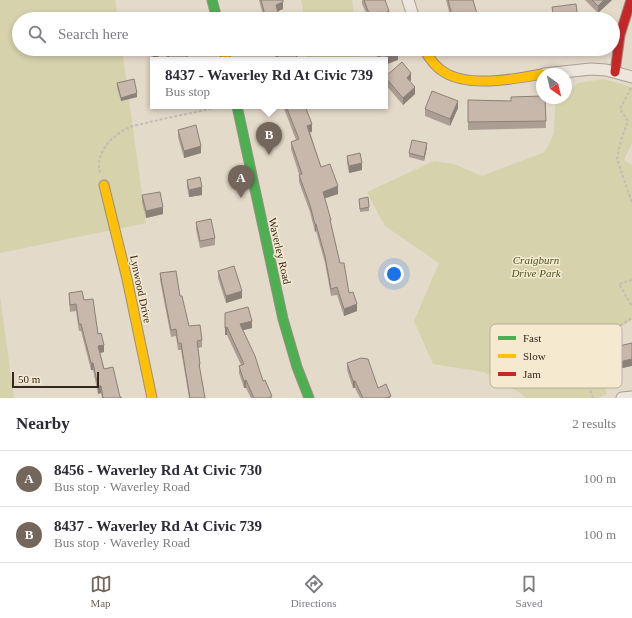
<!DOCTYPE html>
<meta charset="utf-8">
<style>
:root{--surface:#fff;--page:#f2f2f3;--text:#2b2b33;--muted:#7c7c81;--line:#e1e1e2;--accent:#74665a}
body{margin:0;font-family:Georgia,serif;background:var(--page);color:var(--text)}
.compass{position:absolute;left:536px;top:68px;width:36px;height:36px;border-radius:50%;background:var(--surface);box-shadow:0 2px 6px #0003;rotate:146deg}
.scale{position:absolute;left:12px;bottom:10px;width:87px;box-sizing:border-box;padding-left:4px;border:2px solid #37281d;border-top:0;font-size:11px;line-height:14px;white-space:nowrap;color:#37281d;-webkit-text-stroke:3px #f5e9d0;paint-order:stroke}
.you{position:absolute;left:394px;top:274px;width:14px;height:14px;margin:-10px;border:3px solid #fff;border-radius:50%;background:#1a73e8;box-shadow:0 0 0 6px #1a73e833}
.badge{display:grid;place-items:center;width:26px;height:26px;border-radius:50%;background:var(--accent);color:#fff;font-size:13px;font-weight:700}
.pin{position:absolute;translate:-50% -33px;filter:drop-shadow(0 1px 2px #0008)}
.pin::after{content:'';position:absolute;top:21px;width:14px;height:12px;background:inherit;clip-path:polygon(0 0,100% 0,50% 100%)}
.popup{position:absolute;left:150px;top:57px;width:238px;height:52px;box-sizing:border-box;display:grid;place-content:center;border-radius:0px;background:var(--surface);filter:drop-shadow(0 1px 3px #0005);font-size:13px;white-space:nowrap;color:var(--muted)}
.popup b{font-size:15px;color:var(--text)}
.popup::after{content:'';position:absolute;left:50%;top:100%;margin-left:-8px;border:8px solid transparent;border-top-color:var(--surface)}
.list{margin:0;padding:0;list-style:none}
h2{display:flex;justify-content:space-between;align-items:center;height:52px;margin:0;padding:0 16px;font-size:17px}
h2 small{font-size:13px;font-weight:400;color:var(--muted)}
.list li{display:grid;grid-template-columns:26px 1fr auto;gap:12px;align-items:center;box-sizing:border-box;height:56px;padding:0 16px;border-top:1px solid var(--line)}
.list b{display:block;font-size:15px;white-space:nowrap}
.list p{margin:0;font-size:13px;white-space:nowrap;color:var(--muted)}
.list em{font-size:13px;font-style:normal;color:var(--muted)}
.icon{flex:none;width:22px;height:22px;fill:none;stroke:currentColor;stroke-width:2;stroke-linecap:round;stroke-linejoin:round}
.map{position:relative;flex:none;width:632px;height:398px;overflow:hidden}
.search{position:absolute;background:var(--surface);box-shadow:0 2px 6px #0003;left:12px;right:12px;top:12px;height:44px;display:flex;align-items:center;gap:10px;box-sizing:border-box;padding:0 14px;border-radius:22px;color:var(--muted);font-size:15px}
.sheet{height:164px;background:var(--surface)}
nav{display:flex;justify-content:space-around;align-items:center;box-sizing:border-box;height:56px;border-top:1px solid var(--line);background:var(--surface);font-size:11px;color:var(--muted)}
nav a{display:grid;justify-items:center;gap:2px}
nav .on{color:var(--accent)}
.map>svg:first-child{display:block}
.green{fill:#d5d2ac}
.lines{fill:none;stroke-linecap:round;stroke-linejoin:round}
.street-casing{stroke:#a99f94;stroke-width:13}
.fast-casing{stroke:#988f84;stroke-width:11}
.slow-casing{stroke:#988f84;stroke-width:11}
.jam-casing{stroke:#988f84;stroke-width:11}
.path{stroke:#c4bdb3;stroke-width:2;stroke-dasharray:3 2;stroke-linecap:butt}
.street{stroke:#ece6dc;stroke-width:11}
.fast{stroke:#4caf50;stroke-width:9}
.slow{stroke:#ffc107;stroke-width:9}
.jam{stroke:#c62828;stroke-width:9}
.wall{fill:#ac9e93}
.shaded-wall{fill:#8c8178}
.building{fill:#c8b8ab;stroke:#8c8178}
.labels{text-anchor:middle;stroke-width:3;stroke-linejoin:round;paint-order:stroke}
.street-label{font-size:11px;fill:#37281d;stroke:#f5e9d0}
.park-label{font-size:11px;font-style:italic;fill:#495323;stroke:#f5e9d0}
.key{fill:#f5e9d0;stroke:#bcaf9a;stroke-width:1}
.key-label{font-size:11px;fill:#37281d}
</style>
<div class="map">
<svg width="632" height="398" viewBox="0 0 632 398">
<rect width="100%" height="100%" fill="#e4daca"/>
<path class="green" d="M0,0H115L118,19H19V49H122L146,223L0,253Z
M301,0H352L354,19H302L303,9Z
M302,49H357L361,60H308Z
M603,79L632,87V143L624,160L632,165V320L590,346L607,394L598,398H525L522,394L484,372L433,364L414,321L439,263L385,226L367,192L434,161L454,164L482,176L545,152L554,133L555,104L562,98H566V94L578,83Z
M0,296L14,398H0Z"/>
<g class="lines">
<defs>
<path id="street" d="M408,0L414,19
M544,74L591,69L606,70L632,77
M622,398L632,397"/>
<path id="fast" d="M212,0L217,19
M237,106L283,319L297,367L309,398"/>
<path id="slow" d="M224,49L226,60
M424,49C429,58 435,67 444,72C468,88 515,79 542,74
M104,185L127,279L152,398"/>
<path id="jam" d="M615,72L620,35L631,0"/>
</defs>
<use href="#street" class="street-casing"/>
<use href="#fast" class="fast-casing"/>
<use href="#slow" class="slow-casing"/>
<use href="#jam" class="jam-casing"/>
<path class="path" d="M631,88L620,109L628,121L621,140L617,159L632,203
M100,173C95,154 110,137 126,129C133,125 143,124 150,122C174,116 199,112 222,106
M632,280L619,284L632,306
M593,398L576,353L632,318"/>
<use href="#street" class="street"/>
<use href="#fast" class="fast"/>
<use href="#slow" class="slow"/>
<use href="#jam" class="jam"/>
</g>
<path class="wall" d="M259,0H283V9L278,11L280,19H264Z
M362,0H385L389,18L388,19H369L362,4Z
M446,0H473L477,19H451Z
M585,0H612L598,13Z
M151,49H179L180,54L188,60H167L166,54L153,58Z
M273,49H294L298,60H276Z
M374,49H397L398,60H378Z
M385,76L411,80L410,81L415,94L403,105L385,84Z
M117,83L137,97L121,101L117,87Z
M545,98L546,128L468,130V100L511,101Z
M283,106H305L312,132H310L321,167L338,194L325,198L340,263L349,293L357,311L344,316L337,295L331,296L325,263L316,231L315,232L310,212L299,182V174L291,149V142L296,140Z
M458,108L450,126L425,116V109Z
M178,130L201,153L184,158L178,137Z
M427,147L424,161L409,157V153Z
M347,156L362,170L349,173L347,163Z
M187,180L202,195L189,197L187,187Z
M142,195L163,214L146,218L142,202Z
M359,199L369,207V211L360,212Z
M196,222L215,238V245L200,248L196,229Z
M218,271L242,298L226,303L218,278Z
M160,273L180,296L189,326L202,340V347L198,348L200,364V371L205,398H189L181,350H178L176,336L171,337L160,280Z
M69,293L84,300L98,334L104,352L100,353L104,369L120,397L122,398H102L101,393L98,394L93,370H91L81,331H79L76,311L70,312L69,300Z
M225,313L252,328L243,330L263,381L272,398H251L246,388H244L239,373V366L241,365L227,335H225Z
M632,343L614,370L611,355V348Z
M347,363L378,388L391,398H360L355,388H353L347,370Z"/>
<path class="shaded-wall" d="M604,0H612L598,13V6Z
M283,2V9L276,12V5Z
M389,11V18L388,19H371Z
M477,14V19H460Z
M159,49H166V54L153,58V50Z
M398,53V60L385,65V60H381V59Z
M411,73V80L407,85V78Z
M415,87V94L403,105V98Z
M137,93V97L121,101V98Z
M458,101V108L450,126V119Z
M312,124V132L307,133V126Z
M427,143V147L424,161V157Z
M201,146V153L184,158V151Z
M362,163V170L349,173V166Z
M338,186V194L323,199V192Z
M202,187V195L189,197V190Z
M163,207V214L146,218V211Z
M315,224H316V231L315,232Z
M242,291V298L226,303V296Z
M357,304V311L344,316V309Z
M252,321V328L240,331V324Z
M227,327V335H225V328Z
M104,345V352L98,353V346Z
M632,359V366L614,370V363Z
M91,363H93V370H91Z
M246,380V388H244V381Z
M353,381H355V388H353Z
M98,386H101V393L98,394Z"/>
<path class="building" d="M261,0H283V2L276,5L280,19H266Z
M364,0H385L389,11L371,19Z
M448,0H473L477,14L460,19H453Z
M592,0H604L598,6Z
M576,4L578,19H554L552,7Z
M511,16L512,19H498Z
M167,49H179L180,54L186,53L188,60H169Z
M275,49H294L298,60H279Z
M377,49H397L398,53L381,59Z
M402,62L411,73L407,78L415,87L403,98L385,77Z
M134,79L137,93L121,98L117,83Z
M432,91L458,101L450,119L425,109Z
M542,96V98H545L546,121L468,122V100L511,101V97Z
M286,106H305L312,124L307,126L321,167L330,164L338,186L323,192L331,220H330L340,263H344L349,293L353,292L357,304L344,309L337,287L331,289L325,256L316,224H315L310,205L299,175L302,174L291,142L299,139Z
M196,125L201,146L184,151L178,130Z
M412,140L427,143L424,157L409,153Z
M360,153L362,163L349,166L347,156Z
M200,177L202,187L189,190L187,180Z
M160,192L163,207L146,211L142,195Z
M368,197L369,207L360,209L359,199Z
M211,219L215,238L200,241L196,222Z
M234,266L242,291L226,296L218,271Z
M176,271L180,296H182L189,326L200,325L202,340L197,341L200,364H199L205,398H190L181,343H178L176,329L171,330L160,273Z
M82,291L84,300L93,299L98,334L101,333L104,345L98,346L104,369L113,367L120,397H121L122,398H103L101,386H98L93,363H91L81,324H79L76,304L70,305L69,293Z
M248,307L252,321L240,324L255,356L263,381L265,380L272,396L268,398H254L246,380L244,381L239,366L244,364L227,327L225,328V313Z
M632,343V359L614,363L611,348Z
M361,358L368,359L378,388L386,384L391,396L386,398H363L355,381H353L347,363Z"/>
<g class="labels">
<g class="street-label">
<text transform="translate(280 251) rotate(77)" y="4">Waverley Road</text>
<text transform="translate(141 289) rotate(78)" y="4">Lynwood Drive</text>
</g>
<g class="park-label">
<text x="536" y="264">Craigburn<tspan x="536" dy="13">Drive Park</tspan></text>
</g>
</g>
<rect x="490" y="324" width="132" height="64" rx="6" class="key"/>
<rect x="498" y="336" width="18" height="4" fill="#4caf50"/>
<rect x="498" y="354" width="18" height="4" fill="#ffc107"/>
<rect x="498" y="372" width="18" height="4" fill="#c62828"/>
<g class="key-label">
<text x="523" y="342">Fast</text>
<text x="523" y="360">Slow</text>
<text x="523" y="378">Jam</text>
</g>
</svg>
<svg class="compass" viewBox="-18 -18 36 36"><path d="M0-13l5 13h-10z" fill="#e53935"/><path d="M0 13l5-13h-10z" fill="#7c7c81"/></svg>
<div class="scale">50 m</div>
<div class="you"></div>
<div class="pin badge" style="left:241px;top:198px">A</div>
<div class="pin badge" style="left:269px;top:155px">B</div>
<div class="popup"><b>8437 - Waverley Rd At Civic 739</b>Bus stop</div>
<div class="search"><svg class="icon" aria-label="search" viewBox="0 0 24 24"><circle cx="10" cy="10" r="6"/><path d="M15 15l6 6"/></svg>Search here</div>
</div>
<section class="sheet">
<h2>Nearby<small>2 results</small></h2>
<ul class="list">
<li><span class="badge">A</span><div><b>8456 - Waverley Rd At Civic 730</b><p>Bus stop · Waverley Road</p></div><em>100 m</em></li>
<li><span class="badge">B</span><div><b>8437 - Waverley Rd At Civic 739</b><p>Bus stop · Waverley Road</p></div><em>100 m</em></li>
</ul>
</section>
<nav>
<a class="on"><svg class="icon" aria-label="map" viewBox="0 0 24 24"><path d="M3 6l6-2 6 2 6-2v14l-6 2-6-2-6 2zM9 4v14M15 6v14"/></svg>Map</a>
<a><svg class="icon" aria-label="directions" viewBox="0 0 24 24"><path d="M12 3l9 9-9 9-9-9zM9 14v-3h6M13 9l2 2-2 2"/></svg>Directions</a>
<a><svg class="icon" aria-label="saved" viewBox="0 0 24 24"><path d="M7 4h10v16l-5-4-5 4z"/></svg>Saved</a>
</nav>
